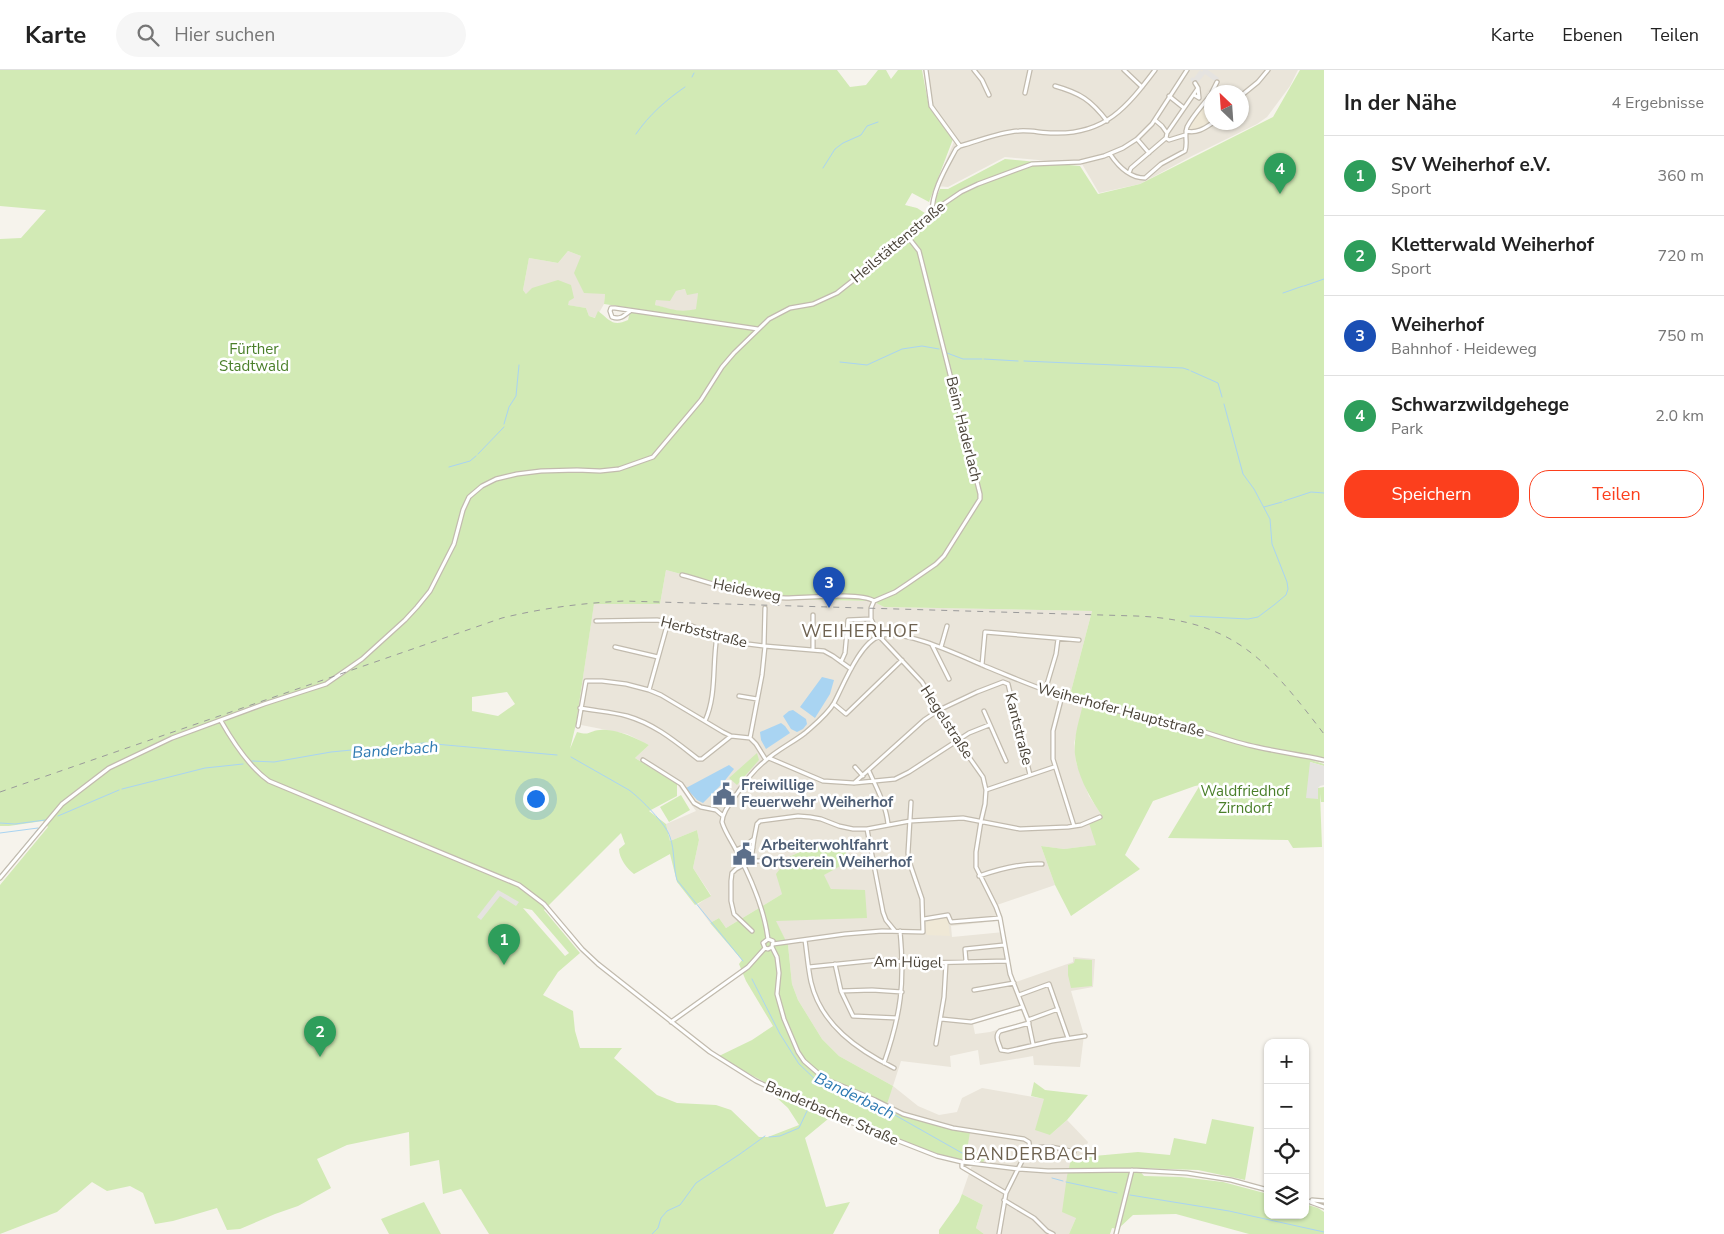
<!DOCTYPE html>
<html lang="de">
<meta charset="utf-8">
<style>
:root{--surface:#fff;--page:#f6f6f6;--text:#222;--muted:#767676;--line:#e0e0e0;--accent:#fc3f1d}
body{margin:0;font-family:"Nunito Sans",sans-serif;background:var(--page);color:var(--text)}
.controls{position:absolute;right:15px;bottom:15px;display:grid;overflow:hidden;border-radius:10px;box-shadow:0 1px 4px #0004}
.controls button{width:45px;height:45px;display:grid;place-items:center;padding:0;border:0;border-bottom:1px solid var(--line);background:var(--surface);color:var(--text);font:25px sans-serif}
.compass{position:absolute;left:1204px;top:15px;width:45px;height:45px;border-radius:50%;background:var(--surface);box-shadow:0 1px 4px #0004;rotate:335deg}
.you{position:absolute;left:535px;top:728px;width:18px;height:18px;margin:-12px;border:4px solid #fff;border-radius:50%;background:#1a73e8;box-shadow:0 0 0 8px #1a73e833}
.badge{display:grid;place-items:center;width:32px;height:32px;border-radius:50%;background:var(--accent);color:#fff;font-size:16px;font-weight:700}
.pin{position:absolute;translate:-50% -41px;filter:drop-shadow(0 1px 2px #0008)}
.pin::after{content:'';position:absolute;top:26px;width:18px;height:15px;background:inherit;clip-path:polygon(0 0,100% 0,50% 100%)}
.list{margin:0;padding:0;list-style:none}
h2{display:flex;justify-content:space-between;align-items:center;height:65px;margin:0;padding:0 20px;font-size:21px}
h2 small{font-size:16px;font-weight:400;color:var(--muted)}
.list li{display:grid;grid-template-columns:32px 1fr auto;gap:15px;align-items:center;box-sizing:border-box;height:80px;padding:0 20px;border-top:1px solid var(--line)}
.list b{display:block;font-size:19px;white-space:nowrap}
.list p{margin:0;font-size:16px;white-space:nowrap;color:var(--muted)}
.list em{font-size:16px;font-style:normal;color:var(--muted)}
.actions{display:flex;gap:10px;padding:15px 20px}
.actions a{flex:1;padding:11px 0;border:1px solid var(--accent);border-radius:20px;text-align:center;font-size:18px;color:var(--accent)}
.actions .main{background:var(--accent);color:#fff}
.icon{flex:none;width:28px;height:28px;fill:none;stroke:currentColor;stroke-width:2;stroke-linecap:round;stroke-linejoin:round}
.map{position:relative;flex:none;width:1324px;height:1164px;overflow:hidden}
header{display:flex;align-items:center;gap:30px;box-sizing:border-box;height:70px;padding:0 25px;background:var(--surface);border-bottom:1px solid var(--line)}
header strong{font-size:24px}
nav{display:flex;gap:28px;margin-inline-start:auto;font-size:18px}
.search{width:350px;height:45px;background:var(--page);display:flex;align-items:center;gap:12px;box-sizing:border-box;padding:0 18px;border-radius:28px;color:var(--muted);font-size:19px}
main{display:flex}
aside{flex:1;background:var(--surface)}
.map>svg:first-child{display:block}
.residential{fill:#eae5da;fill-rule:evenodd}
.education{fill:#efe8d6}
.green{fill:#d2eab5;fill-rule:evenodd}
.parking{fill:#e5e3e0}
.water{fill:#a9d4f2}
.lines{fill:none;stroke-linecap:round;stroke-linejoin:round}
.stream{stroke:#a9d4f2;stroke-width:1}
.minor-casing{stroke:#c2bbae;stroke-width:5.5}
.minor{stroke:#fff;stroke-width:3}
.rail{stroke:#9a9a9a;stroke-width:1;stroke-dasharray:6 6;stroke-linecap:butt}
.labels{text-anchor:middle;stroke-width:5;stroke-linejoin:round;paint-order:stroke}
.street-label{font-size:15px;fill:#4b4439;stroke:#fff}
.park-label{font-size:15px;fill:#4a7f2a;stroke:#fff}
.service-label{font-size:15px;font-weight:bold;fill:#4e5e75;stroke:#fff;text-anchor:start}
.water-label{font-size:16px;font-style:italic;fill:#2e7ab2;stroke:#fff}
.quarter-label{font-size:18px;letter-spacing:1px;fill:#6e6250;stroke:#fff}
</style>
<header>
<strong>Karte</strong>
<div class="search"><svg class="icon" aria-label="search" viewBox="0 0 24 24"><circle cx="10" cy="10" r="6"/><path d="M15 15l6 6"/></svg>Hier suchen</div>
<nav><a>Karte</a><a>Ebenen</a><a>Teilen</a></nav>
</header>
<main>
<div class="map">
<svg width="1324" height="1164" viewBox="0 0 1324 1164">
<rect width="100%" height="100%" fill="#f6f3ec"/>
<path class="residential" d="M923,0H1298L1290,16L1267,47L1257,54L1192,86L1140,114L1099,123L1082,94L1005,87L948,117L936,116L955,69L930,36ZM1212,22H1242V52H1212Z
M568,181L581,186L605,224L604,234L596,248L589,246L586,238L567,235L569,231L526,224L523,220L529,188L558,193Z
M686,219L698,223L697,239L684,242L672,240L655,235L656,230L676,221Z
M666,500L774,529L872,531L884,537L1092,541L1070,625L1085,630L1074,673L1076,692L1089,726L1103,747L1097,775L1064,779L1041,776L1055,815L994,836L997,851L951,856L952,867L1004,862L1010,902L1016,912L1073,892V887L1095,889L1093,917L1071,921L1084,965L1080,997L1034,995L1033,986L980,995L978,980L950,986L951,997L901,991L893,1016L918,1036L939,1045L957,1042L962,1028L982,1018L1045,1029L1050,1065L1067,1050L1088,1072L1083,1087L1076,1148L1069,1164H984L976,1158L983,1135L962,1124L973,1092L967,1080L914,1047L886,1034L893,1016L839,986L822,969L798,930L792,914L788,875L775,851L831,819L823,805L848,792L823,771L789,787L782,824L726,858L719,848L710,853L697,835L711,825L693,798L699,770L697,760L670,771L666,754L696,741L677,714L635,688L649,675L627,664L576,654L594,533L660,534ZM1021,940L1025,951L990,962L975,964L973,954Z"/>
<path class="education" d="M1209,29L1211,30V52L1195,62L1190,61L1188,58Z
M945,847L948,849L950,866L927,865L925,861L926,852Z"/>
<path class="green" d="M0,0H837L850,17L866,15L878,0H886L891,9L898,0H922L929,37L953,69L929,132L912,123L905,135L917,138L928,145L940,119H948L1005,89L1080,96L1098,124L1140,114L1273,47L1300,0H1324V688L1312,685L1311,688L1324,693L1311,690L1324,694V696L1310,692L1318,718L1324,717V732H1321L1320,724L1322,777L1293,778L1288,770L1168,768L1200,715L1195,716L1153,731L1125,785L1140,799L1071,846L1055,815L1041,776L1064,779L1096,775L1089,753L1103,747C1089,727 1072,697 1075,672C1076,658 1081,644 1084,630L1070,625L1092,541L884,537L872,531L774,529L666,500L660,534H594L576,654L570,679L577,662C591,666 588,661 600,660C615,658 636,668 649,675L635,688L677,714V726L649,741L666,754L670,771L697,760L699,770L693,798L711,826L695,835L677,812L670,784L634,804C627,799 619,788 619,779L625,774L621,763L544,840L580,883L558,902L543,925L573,941L575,961L580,978H622L614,988L657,1025L677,1033L716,1035L731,1040L759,1067H768L799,1055L788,1038L776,1027L828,1049L805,1068L826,1137L850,1132L833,1164H489L461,1119L443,1124L439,1090L410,1096L409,1062L347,1075L317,1089L331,1118L298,1136L275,1144L240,1159L227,1160L217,1138L173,1151L155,1154L143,1123L130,1116L107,1121L92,1112L57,1142L0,1164V815L48,757L43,751L9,756H0V169L21,168L46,140L0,136ZM568,181L581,186L574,203L584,223L605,224L604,234L631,238L628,250C613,257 611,251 598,241L595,248L589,246L586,238L568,235L569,231L574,228L571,215L558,210L532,218L526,224L523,220L529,188L558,193ZM685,219L687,225L698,223L696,239C679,243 672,239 655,235L656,230L670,231L676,221ZM507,622L515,634L498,646L472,641V627ZM523,838L532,840L569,883L565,886Z
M757,683L759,690L737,715L729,708Z
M681,725L690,740L669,752L660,737Z
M823,771L845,777L848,792L824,805L831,819L865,820L867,848L776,851L788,875L792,914L798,930L822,969L839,986L893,1016L887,1034L914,1047L970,1062L967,1080L986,1085L983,1093C944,1090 910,1074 874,1059C820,1038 769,1018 719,986L752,970L773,956L746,911L739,894L742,890L710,853L719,848L726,858L782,824L776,804L789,787Z
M1075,889L1092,890V916L1071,918L1068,905V895L1074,893Z
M1034,1012L1045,1020L1088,1025L1067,1050L1050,1065L1035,1060L1044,1029L1031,1026Z
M1212,1049L1254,1057L1245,1110L1198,1100L1137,1098L1144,1106L1181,1107L1223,1112L1268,1124V1145H1305V1134L1318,1138L1324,1142V1164H1249L1176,1144L1133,1145L1118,1159L1112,1158L1110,1164H1069L1076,1148L1062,1142L1067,1106L1072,1085L1083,1087L1138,1082L1170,1085L1174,1068L1206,1074Z
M962,1124L983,1135L976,1158L984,1164H939V1160L959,1132Z
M424,1132L441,1164H389L381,1149Z"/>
<path class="parking" d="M1200,0L1202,2L1203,0H1208L1219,8L1216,12L1205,4L1196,15L1190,10L1192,7L1194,8Z
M1310,692L1324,696V715L1320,716L1318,718V729L1306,728Z
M498,820L519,832L516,836L500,826L481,850L477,847Z"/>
<path class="water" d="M822,607L834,610L830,624L815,648L800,637Z
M793,640L806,649L807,654L803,659L797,662L791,659L783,646L789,641Z
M781,653L785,656L790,663L766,679L761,670L760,662Z
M729,695L734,699L723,713L703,733L697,730L686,718Z"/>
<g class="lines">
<path class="stream" d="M692,7L694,3
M636,64C649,45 666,30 685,17
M823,98L835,79L843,73L861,65L867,56L878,52
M1304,216L1324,209
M1283,223L1303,216
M947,283L963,289H982
M984,289L1018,291
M1024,291L1183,298L1189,300
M840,292L867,295L902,279L922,276L939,279
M1191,301L1218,313L1222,327
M504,354L509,337L516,326L519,295
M478,384L504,357
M449,397L470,391L476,386
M1284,431L1311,422L1324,423
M1264,437L1282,432
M1190,546L1248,549L1258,547L1274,535L1286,525L1288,519L1287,512L1272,474L1270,449L1254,419L1243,404L1224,334
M571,687L629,720C640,728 667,755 670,767C675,781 673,796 677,810L743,891
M252,691L274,692L331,682L424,673L557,685
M122,719L205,698L243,694
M58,746L119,720
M0,753L15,754L45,750
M0,763L38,758
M0,805L39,758
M752,909L780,964L799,994L816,1010L886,1040L962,1083L971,1086
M769,1067L780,1066L799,1058L807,1041
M1052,1108L1063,1111
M1066,1112L1117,1123
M1130,1125L1229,1141L1324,1162
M652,1164L658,1158L661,1148L667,1141L680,1135L696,1113L740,1084L765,1066"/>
<defs>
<path id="minor" d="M926,0L931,36L960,76
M974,0L982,10L989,25
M1124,0L1142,17
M1055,16C1080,23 1091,30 1107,51
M1212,22L1217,12
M1025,23L1030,0
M1194,25L1199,28L1198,18
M1242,25L1258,12L1268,0
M1169,26L1184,38
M1155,50L1162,56L1167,63
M1186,61C1197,64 1205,58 1214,52
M1166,68L1169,70L1185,65
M1137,69L1149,83
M960,76C979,71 999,62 1019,61C1030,60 1042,63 1053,63C1105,65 1127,37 1155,0
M1110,84C1118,96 1129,108 1145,108L1161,94L1185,81C1188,73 1184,65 1187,57C1193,45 1204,34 1212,23
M1129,103L1131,98L1166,68L1167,63L1198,18L1195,13
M932,143C932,120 946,98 956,79L960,76
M908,167L919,181L980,424V429L944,486L936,494L907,514L895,522L874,531L871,538V549L879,566L922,612L957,670L983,707L986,720L985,734L981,751L976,782V797L996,837L1000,848L1010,904L1028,950L1033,974
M630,241C624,246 620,250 612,247L610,241L611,238H615L758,259
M682,505C716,514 750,528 786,528C805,528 860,522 874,531
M596,551L657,550L692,556L717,566L748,574L764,576L824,581L833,586L851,599
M932,575L949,609
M764,576L765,538
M615,577L658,587
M941,577L947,556
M813,580V545
M841,592L845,583L848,550L871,549
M982,595L985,562L1079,570
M1008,614L1030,705
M649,620L668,552
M1045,621L1056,584L1058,569
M739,626L757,629
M1062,626L1053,661V689L1074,756
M834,634L846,644L902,590
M580,638C596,641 612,642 627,646C655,654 676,672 698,689H702L731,666
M984,641L1006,691
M221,651C233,672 249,697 269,711L519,815L544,834L582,879L598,894L710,982L756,1011L807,1035L937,1086L962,1092L1019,1099L1048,1101L1132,1100L1187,1103L1231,1110L1268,1120
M705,651C717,625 712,594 717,566
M578,656L586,611H602L626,614L649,620L661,625L723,662L731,666L750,668L756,674L766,690
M750,668L762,605L765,576
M769,688L823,711L854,713L895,709L909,702L969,663L989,655
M643,690L681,714L694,733L701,737L716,740L723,746
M855,697L863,706
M869,701C877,719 886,735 888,754
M854,713L924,650L939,640L977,622L1003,612L1008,614
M986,720L1054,697
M867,759L883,842L886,850L895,861
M754,769L757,754L760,751L798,746L810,747L821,749L839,756L853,759H867L910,751L963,748L1020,759L1068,757L1081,755L1100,747
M745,776L754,769L751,791
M736,780L745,776L753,778
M979,806C999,799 1021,793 1042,794
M0,808L62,734L109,698L172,668L264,634L326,614L362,589L405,550L417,537L430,521L454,474L463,440L469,427L482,416L496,409L517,404L541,401L577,400L600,401L619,399L653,387L701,330L722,297L734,283L769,249L790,238L813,234L837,223L908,167L926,150L936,139L961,122L978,114L1032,94L1080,92L1104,86L1123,78L1137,69L1152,54L1187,0
M924,849L948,845L951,852L1000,848
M752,861L734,844L731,831V811L732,803L736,799L751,791H761
M805,870C807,884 808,898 811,912C821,955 858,980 894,998
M773,874L845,864L882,861L923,862L922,829L909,791L908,783L911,732
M765,878L763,873L768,869
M966,891L965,879L1004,875
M835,894L841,921L853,946L897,948
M809,897L878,890L922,893L1007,891
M974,920L1014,913
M841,921L872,920L902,922
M1019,925L1049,914L1068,968
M941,949L971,952L1022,937
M1028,950L1058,939
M671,952L748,897L765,878L768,879L772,877
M1029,953L1000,961C994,966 999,973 1001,980L1008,981L1052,971L1085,966
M936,974L944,927L946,893
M884,993C901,944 905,913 900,861
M1030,1080L1029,1072L1024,1069L953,1058L903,1044L875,1030L830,1011L819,1004L804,991L798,982L784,949L777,924L779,903L777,887L772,877L773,871L768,869C764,837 751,808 736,780C731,770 725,762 722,752C723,741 730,734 736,725C744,713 753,700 765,691C777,680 792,673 805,663C815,654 827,645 834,633C843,616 860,572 880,566C904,558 963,587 987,597C1017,609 1047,623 1079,631C1108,640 1137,644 1167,651C1197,658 1227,671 1257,677C1279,682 1302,685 1324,690
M962,1092V1097L1006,1123
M1004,1130L1034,1148L1047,1161L1053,1164
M1305,1130L1324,1137
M1312,1130L1324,1131
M999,1164L1006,1123L1026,1083C1041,1072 1058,1078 1074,1082
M1116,1164L1132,1100"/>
</defs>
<use href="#minor" class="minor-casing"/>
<use href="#minor" class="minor"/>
<path class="rail" d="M0,722L502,548C543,538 583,533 624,531L1136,546C1235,550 1268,591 1324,664"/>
</g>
<defs>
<symbol id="civic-bare" viewBox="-9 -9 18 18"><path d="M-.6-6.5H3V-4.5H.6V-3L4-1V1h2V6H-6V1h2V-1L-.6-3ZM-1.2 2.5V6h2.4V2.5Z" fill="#5c6f8a" stroke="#fff" stroke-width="2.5" paint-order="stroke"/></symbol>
</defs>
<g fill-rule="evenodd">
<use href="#civic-bare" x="708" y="708" width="32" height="32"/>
<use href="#civic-bare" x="728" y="768" width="32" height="32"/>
</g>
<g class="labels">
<g class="street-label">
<text transform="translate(898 172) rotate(-40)" y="5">Heilstättenstraße</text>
<text transform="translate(964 359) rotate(76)" y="5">Beim Haderlach</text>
<text transform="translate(747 520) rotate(11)" y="5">Heideweg</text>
<text transform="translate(704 562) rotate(14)" y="5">Herbststraße</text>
<text transform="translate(1121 640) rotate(15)" y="5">Weiherhofer Hauptstraße</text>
<text transform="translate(947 652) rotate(57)" y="5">Hegelstraße</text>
<text transform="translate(1019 659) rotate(76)" y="5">Kantstraße</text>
<text transform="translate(908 892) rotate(1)" y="5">Am Hügel</text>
<text transform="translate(832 1043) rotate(23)" y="5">Banderbacher Straße</text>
</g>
<g class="park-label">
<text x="254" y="284">Fürther<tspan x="254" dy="17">Stadtwald</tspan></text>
<text x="1245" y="726">Waldfriedhof<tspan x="1245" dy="17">Zirndorf</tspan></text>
</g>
<g class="service-label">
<text x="741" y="720">Freiwillige<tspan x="741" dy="17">Feuerwehr Weiherhof</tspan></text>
<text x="761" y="780">Arbeiterwohlfahrt<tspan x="761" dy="17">Ortsverein Weiherhof</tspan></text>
</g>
<g class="water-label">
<text transform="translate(395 679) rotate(-4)" y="6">Banderbach</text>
<text transform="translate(855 1025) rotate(26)" y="6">Banderbach</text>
</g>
<g class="quarter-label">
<text x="860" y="567">WEIHERHOF</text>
<text x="1031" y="1090">BANDERBACH</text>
</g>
</g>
</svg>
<div class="controls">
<button>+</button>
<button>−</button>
<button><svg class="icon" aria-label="locate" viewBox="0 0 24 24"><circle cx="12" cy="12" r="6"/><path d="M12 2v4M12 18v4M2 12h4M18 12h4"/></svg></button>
<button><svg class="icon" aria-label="layers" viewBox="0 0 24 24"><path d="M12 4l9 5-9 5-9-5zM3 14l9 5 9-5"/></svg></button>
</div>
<svg class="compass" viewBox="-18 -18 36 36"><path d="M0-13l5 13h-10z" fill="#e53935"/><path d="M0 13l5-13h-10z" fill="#767676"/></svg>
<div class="you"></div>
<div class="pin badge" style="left:504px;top:895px;background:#2e9e5b">1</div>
<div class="pin badge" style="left:320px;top:987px;background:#2e9e5b">2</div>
<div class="pin badge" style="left:829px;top:538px;background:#1a4fb4">3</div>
<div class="pin badge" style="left:1280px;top:124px;background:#2e9e5b">4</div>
</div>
<aside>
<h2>In der Nähe<small>4 Ergebnisse</small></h2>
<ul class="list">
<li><span class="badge" style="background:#2e9e5b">1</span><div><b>SV Weiherhof e.V.</b><p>Sport</p></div><em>360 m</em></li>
<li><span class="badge" style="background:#2e9e5b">2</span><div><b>Kletterwald Weiherhof</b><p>Sport</p></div><em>720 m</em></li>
<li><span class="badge" style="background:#1a4fb4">3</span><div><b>Weiherhof</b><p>Bahnhof · Heideweg</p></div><em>750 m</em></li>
<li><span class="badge" style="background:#2e9e5b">4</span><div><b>Schwarzwildgehege</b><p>Park</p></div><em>2.0 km</em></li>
</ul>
<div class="actions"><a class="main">Speichern</a><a>Teilen</a></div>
</aside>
</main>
